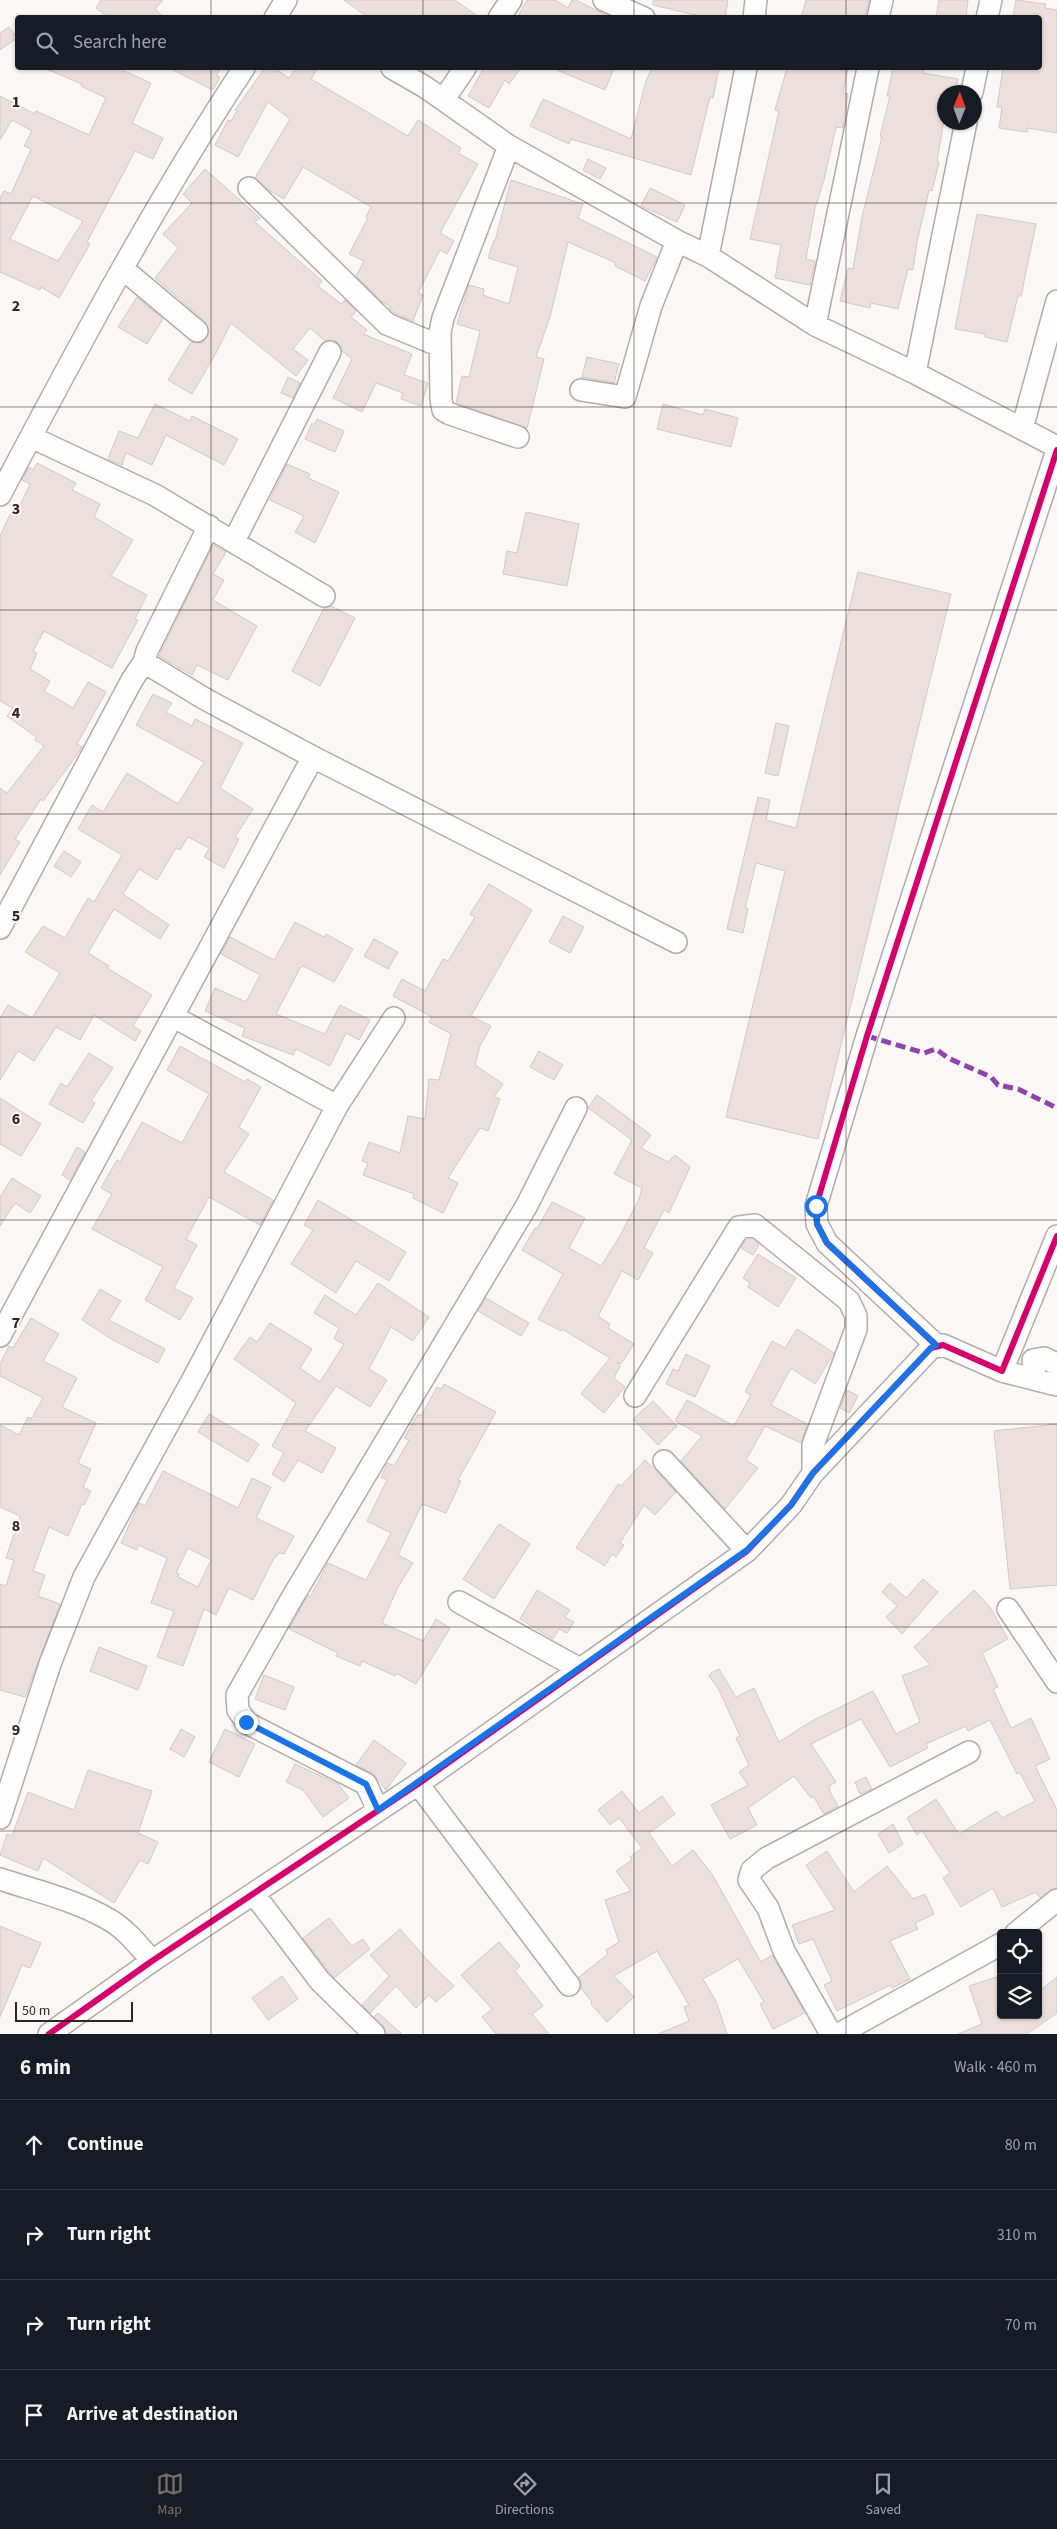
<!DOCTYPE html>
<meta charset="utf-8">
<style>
:root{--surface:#171b24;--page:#20242c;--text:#f1f3f6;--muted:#9ea1a6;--line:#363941;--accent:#796e6a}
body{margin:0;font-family:"Source Sans 3",sans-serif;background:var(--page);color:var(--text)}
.controls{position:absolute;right:15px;bottom:15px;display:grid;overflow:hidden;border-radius:5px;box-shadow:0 1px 4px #0004}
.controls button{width:45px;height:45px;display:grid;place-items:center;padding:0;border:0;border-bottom:1px solid var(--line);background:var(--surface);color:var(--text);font:25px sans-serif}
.compass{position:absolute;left:937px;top:85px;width:45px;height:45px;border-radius:50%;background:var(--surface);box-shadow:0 1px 4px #0004;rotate:1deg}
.scale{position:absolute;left:15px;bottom:12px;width:118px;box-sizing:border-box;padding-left:5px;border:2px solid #33241e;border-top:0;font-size:14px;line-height:18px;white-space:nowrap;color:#33241e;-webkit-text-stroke:4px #fef6f3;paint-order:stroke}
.stop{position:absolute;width:15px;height:15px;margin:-11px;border:4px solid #1a73e8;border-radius:50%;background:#fff}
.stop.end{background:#1a73e8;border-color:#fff;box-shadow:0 1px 5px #0008}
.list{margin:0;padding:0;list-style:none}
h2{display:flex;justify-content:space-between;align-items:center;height:65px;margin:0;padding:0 20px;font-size:21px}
h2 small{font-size:16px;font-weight:400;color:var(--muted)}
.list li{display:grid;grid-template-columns:32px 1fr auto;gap:15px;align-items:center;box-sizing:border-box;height:90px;padding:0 20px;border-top:1px solid var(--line)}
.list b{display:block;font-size:19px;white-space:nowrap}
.list em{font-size:16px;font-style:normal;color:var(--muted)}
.icon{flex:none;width:28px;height:28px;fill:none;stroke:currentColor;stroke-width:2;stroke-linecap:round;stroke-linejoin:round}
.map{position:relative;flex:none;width:1057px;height:2034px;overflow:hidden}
.search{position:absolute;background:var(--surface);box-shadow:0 1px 4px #0004;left:15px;right:15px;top:15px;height:55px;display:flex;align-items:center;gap:12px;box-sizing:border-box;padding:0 18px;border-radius:5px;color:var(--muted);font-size:19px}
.sheet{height:425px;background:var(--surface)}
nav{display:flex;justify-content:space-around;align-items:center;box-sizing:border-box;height:70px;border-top:1px solid var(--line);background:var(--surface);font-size:14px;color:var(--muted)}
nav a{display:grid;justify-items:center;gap:2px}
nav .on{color:var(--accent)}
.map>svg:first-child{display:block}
.building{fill:#ece0dc;stroke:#d2c9c6;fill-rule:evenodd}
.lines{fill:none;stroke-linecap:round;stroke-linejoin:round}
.minor-casing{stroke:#b4aba8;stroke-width:24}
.minor{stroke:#fefefe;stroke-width:21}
.quiet{stroke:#8e44ad;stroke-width:5;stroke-dasharray:10 5;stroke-linecap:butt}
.cycleway-casing{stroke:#fef6f3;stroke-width:9}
.cycleway{stroke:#d6006c;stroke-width:6}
.route{stroke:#1a73e8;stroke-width:6}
.grid{fill:none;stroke:#33241e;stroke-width:1;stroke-opacity:0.55}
.grid-label{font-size:16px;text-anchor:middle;font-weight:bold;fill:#33241e;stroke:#fef6f3;stroke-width:4.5;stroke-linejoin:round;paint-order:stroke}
</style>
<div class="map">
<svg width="1057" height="2034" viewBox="0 0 1057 2034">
<rect width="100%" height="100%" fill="#fbf7f6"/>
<path class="building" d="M101,0H163L155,9L165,18H109L96,8Z
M344,0H455L480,18H369Z
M527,0H555L568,8L572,0H576L611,18H517Z
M653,0H728L725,18H708L653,5Z
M806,0H869L865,18H801Z
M939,0H968L966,18H936Z
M1016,0L1046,4L1045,8L1057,10V133L1028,128L1027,132L999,128L1002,107H997L1003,68H1040L1042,46L1040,45V18L1013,16Z
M9,27L17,38L0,50V33Z
M44,68H118L151,83L132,123L163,138L153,159L135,151L87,242L90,244L59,298L41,287L40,290L0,272V198L4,191L11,194L31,149L24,146L32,131L12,120L0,140V96L35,114L36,111L89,135L106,98L81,86L82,84ZM33,196L83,221L58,261L10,239Z
M169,68H221L216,76L220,77L213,90Z
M265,68H274L289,78L296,68H318L311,79L408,136L418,120L461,148L458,153L478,164L440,233L454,241L447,254L440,250L418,293L423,295L413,321L394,313L389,308L390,306L382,302L356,276L364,261L349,254L368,218L366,217L371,207L303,167L284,199L269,190L255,178L290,119L268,102L238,157L215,145L228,120L231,121L237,111L235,110Z
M484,68H521L509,84L505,80L489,108L468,96Z
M552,68H614L605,90Z
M652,68H719L713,98L710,97L691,175L571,139L569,144L530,126L543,99L631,139L646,81Z
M787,68H848L843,93L848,94L843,128L836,127L824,180L815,208L806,259L815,261L810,285L775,278L781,245L750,239L779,111L775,110Z
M893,68H924L923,73L958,79L955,92H944V120L937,161L939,162L932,191L929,190L917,242L913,270L908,269L898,309L871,303L870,308L840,301L848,268L853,269L862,217L882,137L880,136L890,96H887Z
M588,159L606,168L600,179L583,170Z
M205,169L260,218L255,222L322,281L318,286L341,304L345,300L356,311L351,317L367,330L363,334L412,354L404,375L428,383L421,406L401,399L403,393L376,383L362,412L333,398L352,359L342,351L336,341H325L310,328L293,349L308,360L296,376L231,323L216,353L192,394L168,380L191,342L202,343L209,333L205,321L155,278L178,248L163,234L192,203L183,194Z
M511,180L583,204L578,218L657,257L645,281L615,266L616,263L568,242L550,317L536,357L544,359L527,428L456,403L462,376L469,377L480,331L457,324L469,285L484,289L483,295L509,304L518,267L488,258L494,240L495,241Z
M650,188L685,205L677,222L641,206Z
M977,214L1036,224L1021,296H1018L1007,342L985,337V334L955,329Z
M137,297L163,319L147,344L118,327Z
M587,357L619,364L614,383L582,377Z
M288,377L300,383L293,398L281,393Z
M155,404L190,421L192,416L238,439L224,465L166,435L152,465L126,453L122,465L108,459L119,431L138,438Z
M663,404L703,415L705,409L738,418L731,447L657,429Z
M317,419L344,431L335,452L305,439L312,423L314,425Z
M37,463L76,483L72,490L100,504L94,517L133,540L111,576L147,595L135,619L138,620L112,668L44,631L33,651L37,653L30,669L50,681L44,691L73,708L88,682L106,692L77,744L82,747L79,752L43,801L41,799L15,839L20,842L0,875V788L7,793L44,746L35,740L36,737L7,716L13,708L0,701V536L12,510L17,512L30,484L22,480L29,467L33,470Z
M287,464L310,474L308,478L339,492L315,543L295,532L304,516L270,500Z
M526,512L579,524L567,586L503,574L507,551L517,553Z
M213,545L226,552L213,574L224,580L213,600L257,626L228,680L197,665L192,675L159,656Z
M858,572L951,594L818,1139L726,1117L785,871L756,863L745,908H748L743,933L727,929L758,797L770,800L766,820L796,828Z
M331,606L355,618L320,686L292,671L324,608Z
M153,694L172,703L166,712L192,726L195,719L243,743L220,788L253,809L235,837L239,839L224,868L204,857L209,848L188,837L180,850L176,848L157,880L139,869L123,894L169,925L160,939L114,909L88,953L109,966L107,968L152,995L133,1026L141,1031L135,1041L94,1015L80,1040L56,1027L34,1061L18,1051L0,1080V1018L8,1005L32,1018L60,973L25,952L43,926L65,938L88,898L94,902L122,855L78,829L92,805L103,812L127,773L178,804L204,762L136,725Z
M776,723L789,726L778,776L765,773Z
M64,851L81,862L71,877L54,866Z
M489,884L532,910L471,1016L491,1026L480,1046L475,1065L503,1084L494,1097L500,1099L488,1131L480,1128L448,1178L458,1183L443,1213L413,1198L414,1194L363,1175L368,1163L362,1161L369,1142L400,1153L408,1116L425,1119L429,1079L439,1080L451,1034L429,1022L432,1017L393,996L402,979L425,991L443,959L448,961L475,917L470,914Z
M563,916L584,927L570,953L549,942Z
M295,922L324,937L326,934L353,949L334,982L303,966L300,968L276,1014L325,1034L340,1005L370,1020L359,1040L346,1033L330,1066L296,1049L293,1055L242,1036L245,1028L205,1011L215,988L246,1002L260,975L221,954L230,937L274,960Z
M374,939L398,952L388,969L364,956Z
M180,1046L245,1082L247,1079L261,1087L239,1127L249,1134L224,1172L273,1200L260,1225L209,1197L186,1239L197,1245L174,1288L193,1298L180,1320L145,1300L163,1267L92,1229L112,1194L101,1188L117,1160L120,1162L142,1122L182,1143L209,1094L167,1070Z
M539,1051L563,1065L554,1080L530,1067Z
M89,1053L113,1068L91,1101L95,1103L83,1123L49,1104L61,1083L67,1087Z
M597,1095L651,1135L641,1148L668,1162L675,1155L690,1167L669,1213L664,1210L644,1248L653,1253L638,1280L622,1271L598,1316L610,1324L608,1328L634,1344L621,1364L617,1362L620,1366L614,1378L625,1387L604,1413L581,1394L610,1358L562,1329L561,1331L538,1319L563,1274L522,1250L535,1228L537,1229L552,1202L585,1218L569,1248L601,1266L621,1234L639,1199L642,1188L614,1174L632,1140L588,1108Z
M0,1098L41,1124L21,1156L0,1144Z
M77,1147L85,1152L70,1180L62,1175Z
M12,1178L41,1196L30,1213L15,1203L0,1226V1197Z
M318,1200L406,1252L389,1281L356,1261L336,1293L291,1264L313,1230L304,1225Z
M751,1238L759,1245L753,1255L741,1248L746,1239Z
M758,1254L796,1278L778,1307L748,1287L750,1283L743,1278Z
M378,1283L429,1317L413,1341L391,1327L369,1369L387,1380L370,1407L336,1386L305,1431L336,1448L322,1473L298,1460L284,1482L272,1474L284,1453L272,1446L296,1403L234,1359L250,1337L257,1342L270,1323L312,1349L300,1368L320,1382L344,1344L334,1339L339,1328L314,1313L325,1295L356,1315Z
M100,1289L121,1301L109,1320L165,1349L158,1363L113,1340L82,1320Z
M486,1298L529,1323L521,1336L478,1311Z
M31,1318L59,1334L43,1361L77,1378L62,1407L96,1423L78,1463L91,1469L83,1487L91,1491L84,1505L82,1504L68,1536L49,1527L33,1571L45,1575L38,1596L60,1604L25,1697L0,1690V1584L6,1586L14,1560L6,1558L20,1516L0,1507V1425L19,1435L28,1417L31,1419L43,1398L0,1376V1364L9,1346L13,1348Z
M797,1329L834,1353L815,1384L791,1368L771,1405L807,1424L801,1443L765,1426L746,1460L758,1468L725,1509L681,1461L702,1436L675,1421L687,1400L734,1426L751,1395L745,1392L772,1341L785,1348Z
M686,1354L710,1366L695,1397L666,1384L673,1369L678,1371Z
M444,1384L496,1412L458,1480L461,1481L446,1513L422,1504L398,1555L413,1563L398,1587L382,1623L423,1641L436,1619L450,1628L416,1684L396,1673L395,1676L362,1661L360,1666L336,1656L338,1653L289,1629L308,1595L310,1597L328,1563L366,1580L391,1533L367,1521L387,1480L381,1477L388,1463L394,1466L409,1440L404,1438L418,1414L421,1416L437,1387L441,1389Z
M847,1390L858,1396L849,1413L840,1408Z
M653,1401L677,1426L658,1445L633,1419Z
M209,1414L259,1444L248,1462L198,1432Z
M1057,1424V1585L1010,1589L994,1431Z
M645,1460L676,1492L655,1515L644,1505L620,1543L624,1545L616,1557L612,1554L605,1566L576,1548L618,1484L621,1486Z
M163,1471L238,1508L252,1478L271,1487L256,1518L294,1536L284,1554L279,1553L273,1560L253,1600L229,1588L216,1615L204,1609L183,1666L157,1657L174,1611L151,1603L167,1558L138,1545L137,1550L121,1543L139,1503L145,1506ZM188,1548L211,1560L198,1587L178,1577L179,1574L176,1573Z
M499,1524L530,1544L494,1599L463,1579Z
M923,1579L938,1592L902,1634L886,1617L897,1606L882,1592L890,1583L906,1598Z
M537,1590L570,1610L565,1617L574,1622L567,1633L559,1629L553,1639L520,1619Z
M974,1590L990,1607L1008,1639L982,1653L998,1687L993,1689L1011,1728L1031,1718L1050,1759L1035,1766L1057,1810V1888L1050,1890L1040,1898L1036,1892L1002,1907L993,1888L961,1907L943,1878L950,1873L922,1831L917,1835L907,1818L936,1799L959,1834L997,1811L1002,1818L1035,1801L1020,1773L1017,1774L990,1720L968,1731L966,1726L926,1744L928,1748L890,1767L861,1719L811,1744L836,1782L829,1786L830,1789L829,1790L838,1806L824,1814L813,1796L811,1798L794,1776L748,1808L757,1825L730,1839L711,1805L748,1785L739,1772L749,1765L736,1738L740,1736L718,1688L709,1676L711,1673L719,1669L736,1697L754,1688L779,1742L810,1722L873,1691L896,1734L920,1722L902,1676L930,1665L914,1647Z
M99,1647L147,1666L138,1690L90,1671Z
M264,1675L294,1687L285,1710L255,1699Z
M181,1729L195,1737L184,1757L170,1749Z
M225,1729L255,1744L239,1777L209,1762Z
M374,1740L406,1763L386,1790L372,1773L356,1765Z
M295,1764L338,1784L349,1798L323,1817L303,1790L286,1782Z
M88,1770L152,1791L138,1833L158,1842L148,1864L140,1860L114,1903L43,1858L38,1871L0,1855L7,1834L12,1836L28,1792L74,1810Z
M866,1777L872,1789L860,1794L855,1782Z
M622,1791L639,1813L662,1796L675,1814L649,1833L672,1866L693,1850L712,1874L761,1962L772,1955L805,2013L773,2029L760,2004L764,2002L738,1959L703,1979L716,2001L727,2034H658L689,2021L684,2007L689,2005L657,1951L614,1976L634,1997L607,2022L591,2004L592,2002L581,1988L579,1977L608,1954L606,1950L619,1942L605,1900L631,1891L616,1871L632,1860L630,1857L642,1848L619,1818L610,1825L598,1810Z
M893,1824L903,1844L889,1853L878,1834Z
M827,1851L854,1892L887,1866L913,1899L925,1894L934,1914L915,1923L918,1929L890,1941L910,1979L892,1988L890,1985L837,2011L824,1985L832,1981L813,1939L799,1944L792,1925L835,1910L806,1865Z
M329,1918L352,1946L363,1939L370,1949L334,1978L303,1938Z
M0,1926L41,1943L30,1968L22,1965L0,2017Z
M400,1929L430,1963L454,1986L436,2002L429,1995L416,2008L396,1986L370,2013L362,2005L389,1976L370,1955Z
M499,1942L520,1966L515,1971L543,2006L532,2014L549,2034H496L482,2017L492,2009L461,1975Z
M282,1976L298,1999L268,2020L252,1998Z
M996,1977L1001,1992V2015H1038V1992L1057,1977V2013L1027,2034H958L982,2024L969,1986Z
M378,2013L402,2034H386L383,2025L374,2017Z"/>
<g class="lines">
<defs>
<path id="minor" d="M604,0L644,18
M275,18L286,0
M499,18L511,0
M754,18L756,0
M878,18L882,0
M987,18L991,0
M392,68L425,87L509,146L677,241L708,256
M746,68L708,256L815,325L915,373L1057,447
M972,92L977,68
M444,99L465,68
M509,146L443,318L440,332L441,400L443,410L450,414L518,437
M249,188L387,324L440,346
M123,269L197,331
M815,325L868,68
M915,373L966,122
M581,390L625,397L651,306L677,241
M1022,429L1057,301
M31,437L155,495L324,596
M0,495C76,351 154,204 244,68
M234,541L330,352
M144,662L205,699L313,757L676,942
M0,928L132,680L144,662L147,651L209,526
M174,1017L337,1106
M0,1336L313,757
M936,1345L827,1243L817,1224L816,1206L867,1036L1057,450
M1002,1371L1057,1236
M1035,1377L1033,1360L1044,1358L1057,1364
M635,1396L739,1227L755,1225L849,1301L856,1316V1329L813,1445V1473
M664,1461L747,1551
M459,1602L580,1669
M1008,1609L1057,1682
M418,1784L569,1985
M378,1810L366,1784L247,1723L238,1710L237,1695L292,1598L527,1205L576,1108
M0,1818L50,1664L84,1577L193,1379L337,1106L394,1018
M0,1879C36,1891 75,1900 108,1919C126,1929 139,1946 152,1961
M254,1894L320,1981L374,2034
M1016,1933L1057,1900
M49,2034L152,1961L418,1784L747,1551L791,1505L813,1473L931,1348L943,1345L1002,1371L1057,1385
M831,2034L784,1951L768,1908L749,1880L752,1870L767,1858L969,1752
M839,2034L1001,1944"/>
</defs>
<use href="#minor" class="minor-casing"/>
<use href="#minor" class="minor"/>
<path class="quiet" d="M867,1036L924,1053L936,1049L948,1058L991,1077L998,1085L1018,1089L1057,1108"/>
<defs>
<path id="cycleway" d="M936,1345L827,1243L817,1224L816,1206L867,1036L1057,450
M49,2034L152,1961L418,1784L747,1551L791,1505L813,1473L931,1348L943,1345L1002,1371L1057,1236"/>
</defs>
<use href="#cycleway" class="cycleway-casing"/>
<use href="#cycleway" class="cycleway"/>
</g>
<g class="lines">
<path class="route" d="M246,1722L366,1784L378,1810L747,1550L791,1505L813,1473L931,1348L936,1345L827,1243L817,1224L816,1206"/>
</g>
<path class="grid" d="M211,0V18M423,0V18M634,0V18M846,0V18M211,68V2034M423,68V2034M634,68V2034M846,68V2034M0,203H1057M0,407H1057M0,610H1057M0,814H1057M0,1017H1057M0,1220H1057M0,1424H1057M0,1627H1057M0,1831H1057"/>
<g class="grid-label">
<text x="16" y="107">1</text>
<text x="16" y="311">2</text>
<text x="16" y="514">3</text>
<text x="16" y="718">4</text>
<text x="16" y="921">5</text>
<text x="16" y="1124">6</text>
<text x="16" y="1328">7</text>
<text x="16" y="1531">8</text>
<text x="16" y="1735">9</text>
</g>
</svg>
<div class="controls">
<button><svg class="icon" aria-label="locate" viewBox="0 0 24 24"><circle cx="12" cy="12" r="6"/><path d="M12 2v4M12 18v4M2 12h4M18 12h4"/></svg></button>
<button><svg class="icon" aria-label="layers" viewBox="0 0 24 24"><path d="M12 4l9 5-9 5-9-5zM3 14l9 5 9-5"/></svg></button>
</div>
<svg class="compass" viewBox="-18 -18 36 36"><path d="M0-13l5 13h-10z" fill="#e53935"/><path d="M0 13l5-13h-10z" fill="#9ea1a6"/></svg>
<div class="scale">50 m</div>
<div class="stop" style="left:816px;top:1206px"></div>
<div class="stop end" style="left:246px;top:1722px"></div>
<div class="search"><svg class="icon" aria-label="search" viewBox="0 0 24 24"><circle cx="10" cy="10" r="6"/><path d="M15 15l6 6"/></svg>Search here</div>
</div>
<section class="sheet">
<h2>6 min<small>Walk · 460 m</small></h2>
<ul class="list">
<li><svg class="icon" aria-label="ahead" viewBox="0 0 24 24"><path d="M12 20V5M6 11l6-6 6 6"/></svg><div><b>Continue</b></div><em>80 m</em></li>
<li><svg class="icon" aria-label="right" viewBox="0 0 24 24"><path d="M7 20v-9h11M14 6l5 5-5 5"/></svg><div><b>Turn right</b></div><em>310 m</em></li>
<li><svg class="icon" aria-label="right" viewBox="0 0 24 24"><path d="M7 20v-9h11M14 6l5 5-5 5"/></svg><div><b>Turn right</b></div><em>70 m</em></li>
<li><svg class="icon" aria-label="arrive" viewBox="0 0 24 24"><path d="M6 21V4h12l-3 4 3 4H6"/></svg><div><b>Arrive at destination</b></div></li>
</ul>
</section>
<nav>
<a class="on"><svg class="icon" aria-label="map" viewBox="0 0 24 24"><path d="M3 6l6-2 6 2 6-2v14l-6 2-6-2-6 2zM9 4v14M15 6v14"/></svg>Map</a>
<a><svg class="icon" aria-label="directions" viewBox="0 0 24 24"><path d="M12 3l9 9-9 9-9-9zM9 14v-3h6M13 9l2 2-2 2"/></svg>Directions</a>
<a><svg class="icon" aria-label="saved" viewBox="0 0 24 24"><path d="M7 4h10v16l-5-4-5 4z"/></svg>Saved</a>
</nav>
